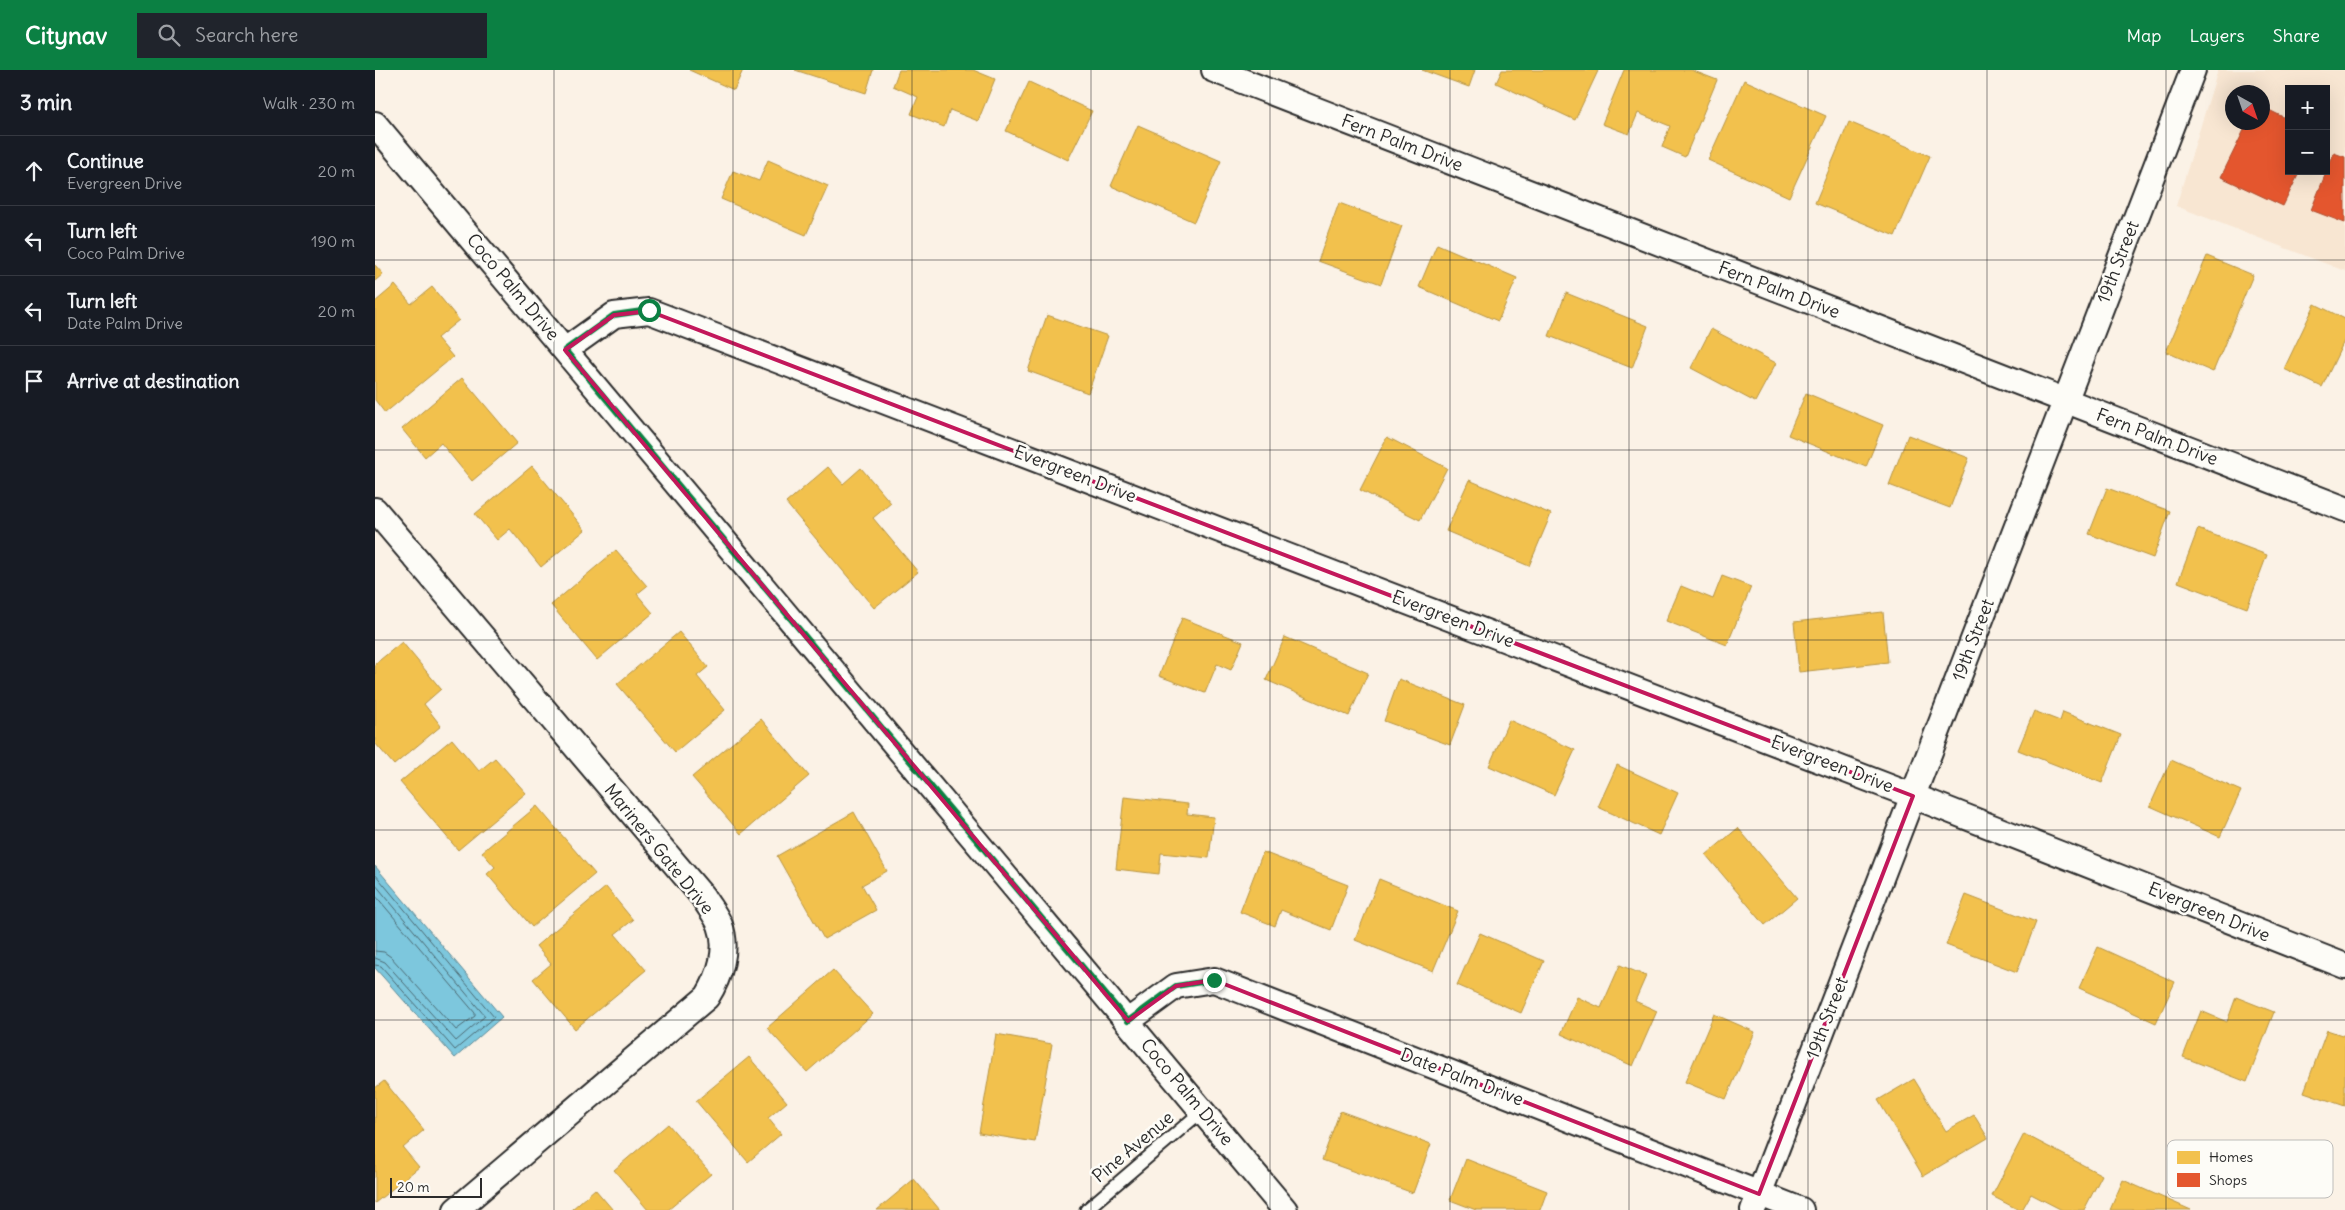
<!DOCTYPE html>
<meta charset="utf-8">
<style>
:root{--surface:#171b24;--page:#20242c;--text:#f1f3f6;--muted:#9ea1a6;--line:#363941;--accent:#0b8043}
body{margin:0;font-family:Delius,sans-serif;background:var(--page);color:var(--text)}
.controls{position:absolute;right:15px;top:15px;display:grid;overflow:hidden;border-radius:0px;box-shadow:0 5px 20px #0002}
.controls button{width:45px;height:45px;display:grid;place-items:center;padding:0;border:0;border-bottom:1px solid var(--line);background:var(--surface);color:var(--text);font:25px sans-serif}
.compass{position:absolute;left:1850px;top:15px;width:45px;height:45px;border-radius:50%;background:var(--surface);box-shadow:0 5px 20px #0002;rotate:140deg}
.scale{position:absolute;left:15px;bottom:12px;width:92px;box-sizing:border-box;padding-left:5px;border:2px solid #2b2b2b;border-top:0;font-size:14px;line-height:18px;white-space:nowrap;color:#2b2b2b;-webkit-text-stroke:4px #fdfcf7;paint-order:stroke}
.stop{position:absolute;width:15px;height:15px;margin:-11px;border:4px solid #0b8043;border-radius:50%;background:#fff}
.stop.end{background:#0b8043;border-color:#fff;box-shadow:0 1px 5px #0008}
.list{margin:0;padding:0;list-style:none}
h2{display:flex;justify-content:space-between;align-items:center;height:65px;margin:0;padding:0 20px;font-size:21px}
h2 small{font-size:16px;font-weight:400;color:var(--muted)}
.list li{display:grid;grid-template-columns:32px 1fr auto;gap:15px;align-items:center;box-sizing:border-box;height:70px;padding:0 20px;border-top:1px solid var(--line)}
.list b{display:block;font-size:19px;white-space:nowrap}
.list p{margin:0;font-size:16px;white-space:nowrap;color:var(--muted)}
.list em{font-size:16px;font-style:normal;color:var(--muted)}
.icon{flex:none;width:28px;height:28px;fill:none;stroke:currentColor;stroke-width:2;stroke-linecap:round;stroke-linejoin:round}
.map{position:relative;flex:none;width:1970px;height:1140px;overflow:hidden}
header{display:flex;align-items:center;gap:30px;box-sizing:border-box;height:70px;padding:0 25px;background:var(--accent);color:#fff}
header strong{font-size:24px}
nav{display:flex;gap:28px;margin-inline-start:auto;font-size:18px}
.search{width:350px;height:45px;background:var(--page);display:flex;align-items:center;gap:12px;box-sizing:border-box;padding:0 18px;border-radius:0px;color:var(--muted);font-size:19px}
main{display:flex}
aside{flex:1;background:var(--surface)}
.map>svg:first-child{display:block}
.built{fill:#f8e6d2;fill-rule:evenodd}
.water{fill:#7dc7dd;stroke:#5c8996}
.homes{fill:#f2c14e;stroke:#b69444}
.shops{fill:#e4572e;stroke:#ac4a2d}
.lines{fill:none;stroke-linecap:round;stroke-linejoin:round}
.shore{stroke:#4c6972;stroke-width:1}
.service-casing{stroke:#2b2b2b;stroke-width:15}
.minor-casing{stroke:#2b2b2b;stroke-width:28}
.service{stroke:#fdfcf7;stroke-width:11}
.minor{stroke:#fdfcf7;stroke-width:24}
.route{stroke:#0b8043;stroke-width:6}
.marked{fill:none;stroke:#c2185b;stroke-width:4;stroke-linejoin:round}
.grid{fill:none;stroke:#2b2b2b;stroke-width:1;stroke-opacity:0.55}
.labels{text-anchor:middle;stroke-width:5;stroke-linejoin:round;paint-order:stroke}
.street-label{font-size:18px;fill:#2b2b2b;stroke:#fdfcf7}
.key{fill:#fdfcf7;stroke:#bebdba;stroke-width:1}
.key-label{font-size:14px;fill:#2b2b2b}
</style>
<header>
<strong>Citynav</strong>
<div class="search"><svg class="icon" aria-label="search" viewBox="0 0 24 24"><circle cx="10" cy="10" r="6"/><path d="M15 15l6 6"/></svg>Search here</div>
<nav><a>Map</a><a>Layers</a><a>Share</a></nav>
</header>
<main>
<aside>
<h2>3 min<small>Walk · 230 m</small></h2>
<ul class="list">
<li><svg class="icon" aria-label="ahead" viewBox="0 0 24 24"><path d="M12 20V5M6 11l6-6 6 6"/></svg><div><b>Continue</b><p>Evergreen Drive</p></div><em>20 m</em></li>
<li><svg class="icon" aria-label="left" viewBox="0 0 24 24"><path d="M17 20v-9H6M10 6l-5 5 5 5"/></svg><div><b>Turn left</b><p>Coco Palm Drive</p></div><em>190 m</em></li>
<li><svg class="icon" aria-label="left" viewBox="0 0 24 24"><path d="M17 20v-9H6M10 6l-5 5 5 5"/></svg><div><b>Turn left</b><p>Date Palm Drive</p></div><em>20 m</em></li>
<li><svg class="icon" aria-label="arrive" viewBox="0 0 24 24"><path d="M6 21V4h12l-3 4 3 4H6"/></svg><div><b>Arrive at destination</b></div></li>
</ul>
</aside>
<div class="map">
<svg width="1970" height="1140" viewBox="0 0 1970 1140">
<rect width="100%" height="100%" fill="#fbf2e6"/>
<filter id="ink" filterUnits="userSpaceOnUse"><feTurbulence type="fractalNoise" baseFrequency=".02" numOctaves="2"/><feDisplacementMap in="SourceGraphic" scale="10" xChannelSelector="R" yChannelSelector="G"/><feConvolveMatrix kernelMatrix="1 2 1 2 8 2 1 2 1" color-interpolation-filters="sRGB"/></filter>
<g filter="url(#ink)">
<path class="built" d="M1843,0H1970V201L1801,136ZM1914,19H1951V101H1914ZM1858,22H1888V52H1858Z"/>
<path class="water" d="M0,796L127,947L80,988L0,898Z"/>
<path class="homes" d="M314,0H368L359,20Z
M420,0H498L491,23Z
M524,0H598L620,9L603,51L575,40L569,57L536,44L543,27L518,16Z
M1047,0H1100L1094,17Z
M1127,0H1220L1223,1L1200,50L1121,13Z
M1249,0H1316L1342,10L1310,87L1287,77L1295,56L1263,43L1254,64L1227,54Z
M1369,10L1451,46L1414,127L1333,90Z
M654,12L717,41L693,90L631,61Z
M1474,52L1555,86L1520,166L1440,133Z
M763,55L846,91L819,152L736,116Z
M393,90L453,116L431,165L346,129L358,101L384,111Z
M964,133L1027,156L1006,214L943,191Z
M1062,174L1142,208L1123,251L1044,217Z
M1832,186L1878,205L1838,302L1791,282Z
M0,195L8,204L0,211Z
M20,215L36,234L57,217L84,250L62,268L78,287L10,343L0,330V232Z
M1191,223L1273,256L1257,298L1174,266Z
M1940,234L1970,249V269L1947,317L1909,299Z
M672,245L733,266L713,323L653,301Z
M1336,259L1401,293L1380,332L1316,298Z
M87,308L142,373L97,411L66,373L50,387L27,359Z
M1431,323L1508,355L1491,397L1413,365Z
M1533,365L1594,388L1575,438L1514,415Z
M1012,367L1072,398L1045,450L985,420Z
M157,396L210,460L166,497L135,459L122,470L100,444Z
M453,397L468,414L486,398L516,433L498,448L543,502L499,538L411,433Z
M1094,410L1176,444L1154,496L1071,461Z
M1732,418L1795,441L1778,488L1714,464Z
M1823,459L1892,485L1872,538L1803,512Z
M241,480L272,516L262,524L278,543L222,590L176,535Z
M1347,506L1376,517L1352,575L1291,551L1306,516L1338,529Z
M1508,542L1513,592L1424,602L1419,552Z
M807,548L868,572L856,600L842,594L830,623L784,606Z
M304,562L333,597L322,606L350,640L300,682L242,614Z
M910,567L993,603L974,646L891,610Z
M27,572L66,619L49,634L66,656L19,695L0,673V594Z
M1024,609L1090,635L1075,675L1009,651Z
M1659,641L1685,651L1688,642L1746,665L1727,713L1643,680Z
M386,649L434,706L366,764L317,707Z
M1134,650L1200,680L1179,725L1114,696Z
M77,669L104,701L120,688L151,723L83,780L25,712Z
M1796,690L1866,721L1845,767L1775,736Z
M1242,695L1303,723L1284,765L1223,737Z
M749,727L813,734L812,744L839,747L834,788L786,783L784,804L741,799Z
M162,736L220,804L157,857L112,804L120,797L107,782Z
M479,742L512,801L487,815L501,840L449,869L402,786Z
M1363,758L1422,828L1390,855L1331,785Z
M888,782L973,815L956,860L906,840L900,856L865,842Z
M1004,809L1083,841L1058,901L980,870Z
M231,817L258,850L240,864L271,900L200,959L158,909L176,894L161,876Z
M1591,825L1661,852L1642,902L1571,875Z
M1105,863L1169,891L1146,943L1082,915Z
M1723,877L1800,912L1781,953L1704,918Z
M1245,895L1271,906L1260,931L1282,941L1258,996L1186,964L1202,927L1226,938Z
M458,900L498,944L432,1002L392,958Z
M1861,927L1899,942L1872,1012L1808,987L1826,941L1852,952Z
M1339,944L1380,962L1351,1029L1310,1012Z
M1952,960L1970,966V1036L1929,1022Z
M621,964L677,974L660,1072L604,1063Z
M374,987L412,1032L393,1048L406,1064L373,1092L321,1031Z
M1539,1009L1571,1061L1599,1045L1613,1068L1548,1106L1503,1030Z
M9,1011L49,1060L28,1078L44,1097L0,1133V1018Z
M965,1041L1056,1074L1038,1123L947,1090Z
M293,1054L336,1104L293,1140H273L239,1100Z
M1649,1064L1727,1105L1709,1140H1687L1656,1124L1647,1140H1644L1617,1126Z
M1091,1089L1172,1121L1165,1140H1101L1075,1130Z
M539,1109L565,1140H502Z
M1748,1110L1816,1140H1735Z
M220,1119L238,1140H196Z"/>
<path class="shops" d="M1888,37L1914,50V101H1925L1908,136L1846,107L1873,52H1888Z
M1959,83L1970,87V153L1936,140Z"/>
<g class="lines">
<path class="shore" d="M0,804L119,947L80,980L6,896L0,895
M0,814L110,946L81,971L10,892L0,888
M0,825L100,943V946L81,960L16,887L9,882L0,881"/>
<defs>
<path id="service" d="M711,1140L827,1041"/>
<path id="minor" d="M839,0L1970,439
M0,54L910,1140
M190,280L239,245L274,241L1538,726L1970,896
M0,440L328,827C333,836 341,845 345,855C354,879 345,906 332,927L81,1140
M753,951L801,916L839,910L1426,1140
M1378,1140L1818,0"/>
</defs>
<use href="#service" class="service-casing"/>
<use href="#minor" class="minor-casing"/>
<use href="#service" class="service"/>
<use href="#minor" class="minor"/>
</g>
</g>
<g class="lines" filter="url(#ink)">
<path class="route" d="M274,240L239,245L190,280L753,951L801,916L839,910"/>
</g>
<path class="marked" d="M274,241L1538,726L1384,1124L839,910L801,916L753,951L190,280L239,245Z"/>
<path class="grid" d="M179,0V1140M358,0V1140M537,0V1140M716,0V1140M895,0V1140M1075,0V1140M1254,0V1140M1433,0V1140M1612,0V1140M1791,0V1140M0,190H1970M0,380H1970M0,570H1970M0,760H1970M0,950H1970"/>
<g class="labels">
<g class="street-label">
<text transform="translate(1027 73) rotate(21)" y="6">Fern Palm Drive</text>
<text transform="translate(1743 192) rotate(-69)" y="6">19th Street</text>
<text transform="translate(138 217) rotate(50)" y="6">Coco Palm Drive</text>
<text transform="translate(1404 220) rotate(21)" y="6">Fern Palm Drive</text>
<text transform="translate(1782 367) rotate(21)" y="6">Fern Palm Drive</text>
<text transform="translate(700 404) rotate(21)" y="6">Evergreen Drive</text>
<text transform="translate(1078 549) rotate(21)" y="6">Evergreen Drive</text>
<text transform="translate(1598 570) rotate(-69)" y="6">19th Street</text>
<text transform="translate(1457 694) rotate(21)" y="6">Evergreen Drive</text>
<text transform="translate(284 779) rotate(51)" y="6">Mariners Gate Drive</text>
<text transform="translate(1834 842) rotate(22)" y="6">Evergreen Drive</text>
<text transform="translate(1452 948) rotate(-69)" y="6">19th Street</text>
<text transform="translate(1087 1007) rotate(21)" y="6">Date Palm Drive</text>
<text transform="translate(812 1022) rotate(50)" y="6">Coco Palm Drive</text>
<text transform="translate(758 1077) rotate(-40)" y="6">Pine Avenue</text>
</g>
</g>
<rect x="1792" y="1070" width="166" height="58" rx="8" class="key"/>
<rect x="1802" y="1081" width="23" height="13" fill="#f2c14e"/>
<rect x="1802" y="1103" width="23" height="14" fill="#e4572e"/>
<g class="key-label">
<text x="1834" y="1092">Homes</text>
<text x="1834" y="1115">Shops</text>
</g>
</svg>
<div class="controls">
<button>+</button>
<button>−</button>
</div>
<svg class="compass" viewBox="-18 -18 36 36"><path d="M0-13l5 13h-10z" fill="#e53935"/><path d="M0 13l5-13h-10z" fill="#9ea1a6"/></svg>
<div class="scale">20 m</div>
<div class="stop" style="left:274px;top:240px"></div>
<div class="stop end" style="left:839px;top:910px"></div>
</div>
</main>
